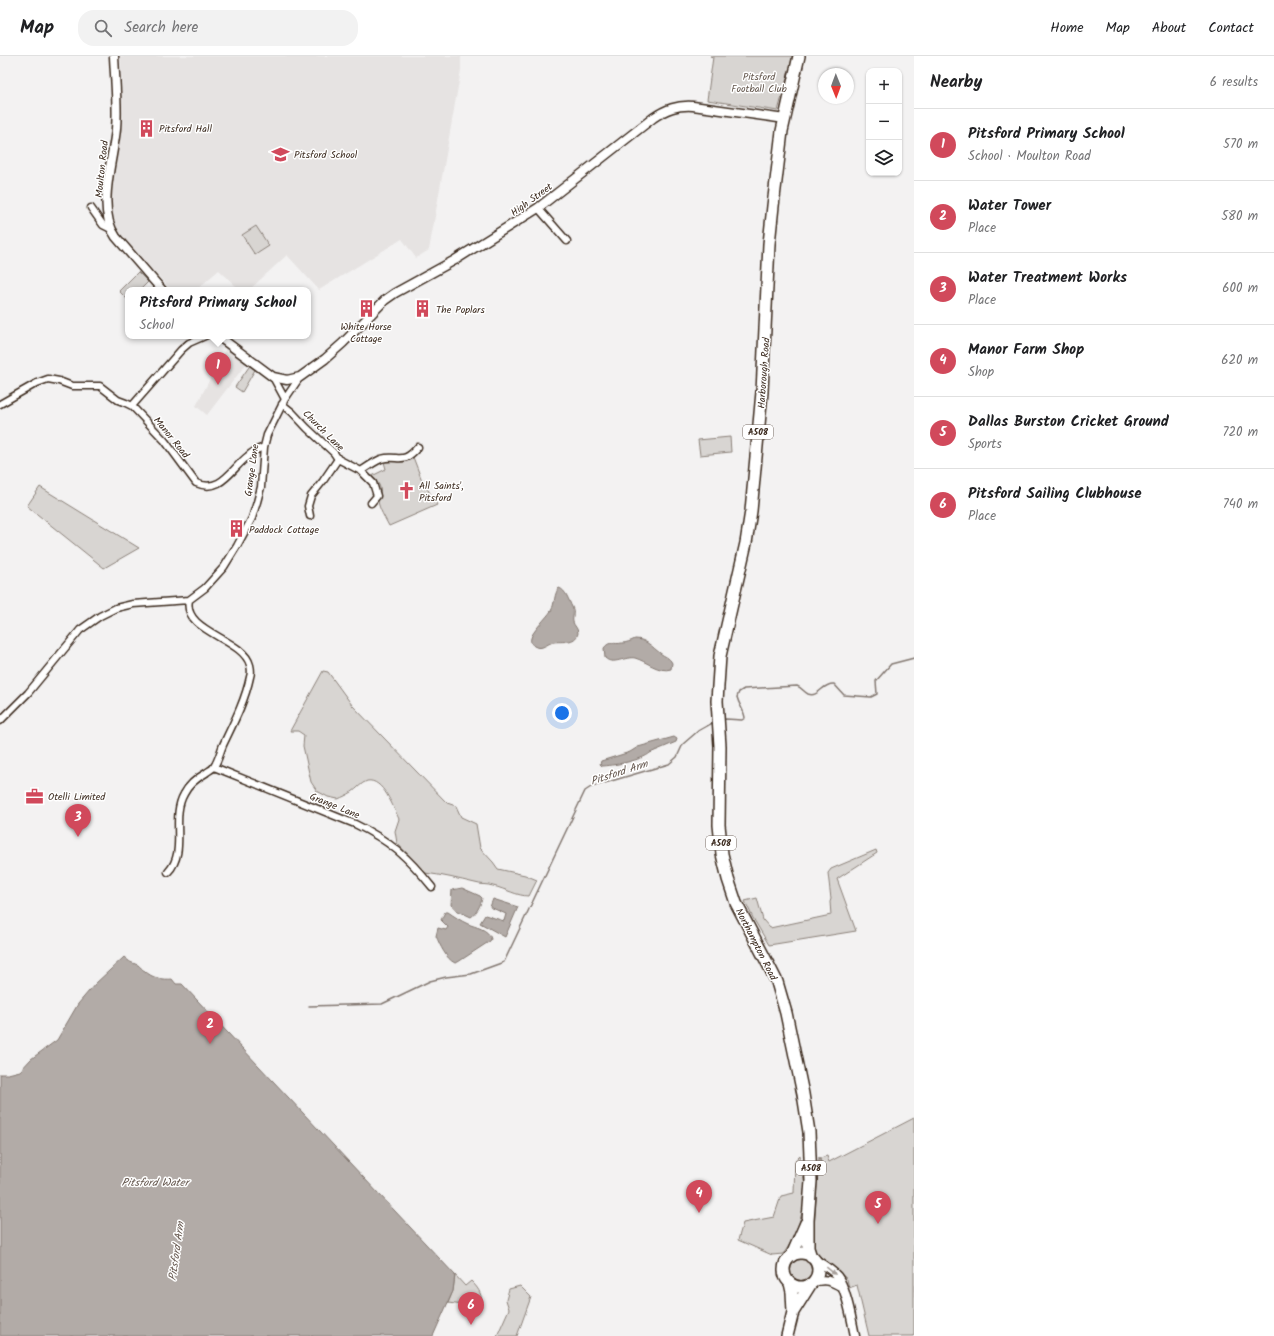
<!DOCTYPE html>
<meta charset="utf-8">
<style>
:root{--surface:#fff;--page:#f2f2f2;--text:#202124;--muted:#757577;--line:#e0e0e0;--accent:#d1495b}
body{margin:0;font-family:Kalam,sans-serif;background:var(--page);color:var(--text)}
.controls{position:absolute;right:12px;top:12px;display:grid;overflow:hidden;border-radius:8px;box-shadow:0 1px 3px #0004}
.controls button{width:36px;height:36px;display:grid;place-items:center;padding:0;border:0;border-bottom:1px solid var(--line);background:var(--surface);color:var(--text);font:20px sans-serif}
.compass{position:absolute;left:818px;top:12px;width:36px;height:36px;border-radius:50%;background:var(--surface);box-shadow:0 1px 3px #0004;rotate:179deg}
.you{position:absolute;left:562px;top:657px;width:14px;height:14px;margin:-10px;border:3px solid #fff;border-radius:50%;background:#1a73e8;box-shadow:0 0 0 6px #1a73e833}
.badge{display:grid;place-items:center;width:26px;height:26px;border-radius:50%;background:var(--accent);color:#fff;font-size:13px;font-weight:700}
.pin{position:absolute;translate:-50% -33px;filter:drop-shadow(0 1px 2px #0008)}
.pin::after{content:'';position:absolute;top:21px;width:14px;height:12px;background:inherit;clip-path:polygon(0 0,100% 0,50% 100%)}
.popup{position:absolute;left:125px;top:231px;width:186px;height:52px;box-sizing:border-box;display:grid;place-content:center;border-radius:8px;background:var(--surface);filter:drop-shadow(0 1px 3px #0005);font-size:13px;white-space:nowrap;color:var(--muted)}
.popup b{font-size:15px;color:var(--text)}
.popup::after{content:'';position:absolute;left:50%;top:100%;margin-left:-8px;border:8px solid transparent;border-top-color:var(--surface)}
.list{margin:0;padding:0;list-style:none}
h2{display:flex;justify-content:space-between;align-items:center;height:52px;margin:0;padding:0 16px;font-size:17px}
h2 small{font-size:13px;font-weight:400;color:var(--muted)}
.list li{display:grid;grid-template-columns:26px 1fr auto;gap:12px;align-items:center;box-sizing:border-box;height:72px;padding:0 16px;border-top:1px solid var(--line)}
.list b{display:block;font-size:15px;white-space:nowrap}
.list p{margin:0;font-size:13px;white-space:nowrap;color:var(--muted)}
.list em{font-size:13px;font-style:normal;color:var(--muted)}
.icon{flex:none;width:22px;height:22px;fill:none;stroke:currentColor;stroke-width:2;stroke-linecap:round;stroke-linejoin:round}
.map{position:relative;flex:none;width:914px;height:1280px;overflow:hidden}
header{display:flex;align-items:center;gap:24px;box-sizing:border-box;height:56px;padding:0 20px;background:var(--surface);border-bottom:1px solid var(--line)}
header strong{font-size:19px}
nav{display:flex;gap:22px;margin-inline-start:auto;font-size:14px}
.search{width:280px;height:36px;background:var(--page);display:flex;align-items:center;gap:10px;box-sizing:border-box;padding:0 14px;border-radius:16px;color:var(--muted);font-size:15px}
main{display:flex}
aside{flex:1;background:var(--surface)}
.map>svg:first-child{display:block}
.built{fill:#e6e3e2}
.green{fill:#d8d5d2;stroke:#8a8078}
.water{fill:#b2aba7;stroke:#827770}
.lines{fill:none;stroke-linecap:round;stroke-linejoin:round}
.stream{stroke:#827770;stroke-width:1.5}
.minor-casing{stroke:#3b2a1e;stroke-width:9}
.tertiary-casing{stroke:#3b2a1e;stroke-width:11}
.trunk-casing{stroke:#3b2a1e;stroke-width:14}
.minor{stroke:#fff;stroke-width:6}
.tertiary{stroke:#fff;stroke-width:8}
.trunk{stroke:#fff;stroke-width:11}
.oneway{fill:#a79f9a}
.labels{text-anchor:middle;stroke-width:3;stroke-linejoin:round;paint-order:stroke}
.shield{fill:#fff;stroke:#766a62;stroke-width:1}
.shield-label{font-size:9px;font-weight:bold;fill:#3b2a1e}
.park-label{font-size:10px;fill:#62554b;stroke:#fff}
.poi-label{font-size:10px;fill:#3b2a1e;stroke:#fff;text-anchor:start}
.street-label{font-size:10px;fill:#3b2a1e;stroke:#fff}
.water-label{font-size:11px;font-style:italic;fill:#65574e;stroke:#fff}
</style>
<header>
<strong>Map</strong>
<div class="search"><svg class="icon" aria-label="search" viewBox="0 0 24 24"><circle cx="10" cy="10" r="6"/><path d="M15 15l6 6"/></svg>Search here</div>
<nav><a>Home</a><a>Map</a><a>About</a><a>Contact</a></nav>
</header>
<main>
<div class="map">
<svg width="914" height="1280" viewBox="0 0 914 1280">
<rect width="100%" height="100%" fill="#f3f2f2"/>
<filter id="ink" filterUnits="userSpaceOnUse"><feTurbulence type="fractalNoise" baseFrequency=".025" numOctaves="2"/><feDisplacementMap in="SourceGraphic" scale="8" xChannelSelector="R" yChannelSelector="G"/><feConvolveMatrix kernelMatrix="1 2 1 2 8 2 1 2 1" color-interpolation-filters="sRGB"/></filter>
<g filter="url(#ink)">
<path class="built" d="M120,0H461V14L429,194L416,202L402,183L319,234L287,199L249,234H240L219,214L196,234H171L116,174L112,155V138L120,76L122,35Z
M226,292L246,308L207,359L196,350Z"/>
<path class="green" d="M710,0H792L791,7L778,55L707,44L713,1Z
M256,170L269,190L255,199L242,179Z
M138,216L148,226L140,234H128V244L119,235Z
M251,308L256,312L242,336L235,331Z
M730,381L731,396L700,399L698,384Z
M413,401L421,422L437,449L389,470C385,462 379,453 378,445C378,442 380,442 380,439C382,430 377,424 370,421L386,413L384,406L402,405Z
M40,431L139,492L104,512L27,450Z
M323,615L328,616L352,649L447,747L456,750L461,761L476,768L480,792L493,806L498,813L525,819L537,824L529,840C517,840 506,833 493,830C487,828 481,829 475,827C458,823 442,819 425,817L397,787L395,775L399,763C393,751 383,722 367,725C361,727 357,733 352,736C347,739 343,741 338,743L328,741L317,735L311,726L303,690L304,679L298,675H290Z
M876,794L877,797L837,823L856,875L769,889L753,862L745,845L757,842L763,864L770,872L831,859L830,846L831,843L828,817L831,813Z
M914,1062V1280H869L857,1229L849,1232L847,1223L816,1197L813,1187L819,1101L823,1116L820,1102L827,1100L829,1106Z
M800,1099C801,1109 804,1120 805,1130C807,1149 795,1184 783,1198L772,1199L738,1184L743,1167L774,1161L781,1140L794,1137L795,1104Z
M788 1215a13 13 0 1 1 26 0a13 13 0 1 1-26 0Z
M455,1219L465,1230L471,1225C478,1232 481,1236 482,1246L471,1250L448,1247L453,1235Z
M520,1230L531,1241L517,1280H497L509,1253L506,1244L509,1233Z"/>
<path class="water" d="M559,532C566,534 569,545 572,551C575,556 572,561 573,566C574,570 578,572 578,577C576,588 561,585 554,586C547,587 542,595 534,590C531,588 530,585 531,582C532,576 547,561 551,555C555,548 554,537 559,532Z
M635,583C646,583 652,591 660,597C665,601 669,601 672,607L671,613C659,617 646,605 635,602C625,600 613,610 605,602L604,592C610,584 614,589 622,587C626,587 631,585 635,583Z
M674,681L677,683L676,686L650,697C643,704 612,710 602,710L600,708L601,705L630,696L638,691Z
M462,832L480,840L482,842C481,849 476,858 471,861L456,854L451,849L452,834Z
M493,843L518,851L505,881L480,867L485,859L504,865L506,858L490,851Z
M445,856H448C454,860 461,865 468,868C475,871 489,873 491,883L490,885L458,906L455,907C446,903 440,889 436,880L438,872L446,874L448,871L441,864Z
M124,901C131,907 130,906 138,909C140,910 142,914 145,915C152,922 162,924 172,923L176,928H182L455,1219L453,1235L433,1280H0V1018H8L20,1015L31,1003L57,984L78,948L95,928Z"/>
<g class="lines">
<path class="stream" d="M722,664L726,663L742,664L745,662C744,654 739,649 737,641L739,636L744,633L797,630C802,632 804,636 808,638C819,642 822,627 834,628L844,639L871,641L877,638L876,625L891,608L914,602
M309,950L382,948L430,925L446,921L471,918L504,906L585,735L591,731L669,708L677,701L683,688L698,675L714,666"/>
<defs>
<path id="minor" d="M91,152L103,169L111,173
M538,152L567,185
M273,321L285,343
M0,348L37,327L48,323L59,325L72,330H100L118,344L126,347L132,350L165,385L196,427C221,438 231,413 248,400C252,396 258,393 264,391
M282,348L292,356L307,372L334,397L338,403L361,415L373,427L377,440L371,447
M132,350L181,294L189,287L205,280
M361,415C367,411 374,406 381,403C399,398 402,410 418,391
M310,460L308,450L311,440L323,425L338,403
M0,665L28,637L80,574L100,560L116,552L133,548L189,544L205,532L224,511L237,490L252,462L257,446L261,431L264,391L267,379L285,343L300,321
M214,711L355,768C390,785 408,801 432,831
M168,816C188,795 170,762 184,738C189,728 197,722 206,717C208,715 211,714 213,712C218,706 220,696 223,689C233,668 245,645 250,621C251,618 251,613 250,609C243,582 182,576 189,544"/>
<path id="tertiary" d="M114,0C115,24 118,49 116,73C113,105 96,153 116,181L162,234
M218,280L273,321L287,324L300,321L325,303L343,287L385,244L395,237L455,204L538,152L653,62C666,53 677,49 693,50L785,63
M814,1203C822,1208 831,1213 837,1220C846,1231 852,1265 855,1280
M814,1226C825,1222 832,1225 842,1231"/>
<path id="trunk" d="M799,0L782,75L773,150L769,188L762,336L751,455L746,487L720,600L717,645L720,690L719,769L722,798L728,823L736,847L770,912L777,926L786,957L803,1038L809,1076L811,1125L808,1164V1192L811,1201
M784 1214a17 17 0 1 1 34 0a17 17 0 1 1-34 0Z
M792,1199L806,1167
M790,1227L792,1236L793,1256
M787,1280L793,1256L810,1229"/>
</defs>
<use href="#minor" class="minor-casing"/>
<use href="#tertiary" class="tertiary-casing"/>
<use href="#trunk" class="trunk-casing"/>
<use href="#minor" class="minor"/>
<use href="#tertiary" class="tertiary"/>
<use href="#trunk" class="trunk"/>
</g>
<defs><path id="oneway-solid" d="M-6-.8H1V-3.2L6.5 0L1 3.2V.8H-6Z"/></defs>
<use class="oneway" href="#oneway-solid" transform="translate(831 1215) rotate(39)"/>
</g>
<defs>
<symbol id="building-bare" viewBox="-9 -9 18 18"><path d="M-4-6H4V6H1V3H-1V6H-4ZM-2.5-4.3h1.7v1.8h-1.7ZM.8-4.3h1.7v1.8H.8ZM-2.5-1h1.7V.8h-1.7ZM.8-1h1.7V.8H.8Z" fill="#d1495b" stroke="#fff" stroke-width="2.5" paint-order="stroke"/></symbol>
<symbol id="school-bare" viewBox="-9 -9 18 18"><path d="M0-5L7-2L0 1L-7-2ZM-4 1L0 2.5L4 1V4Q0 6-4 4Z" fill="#d1495b" stroke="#fff" stroke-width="2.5" paint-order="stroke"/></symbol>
<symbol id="church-bare" viewBox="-9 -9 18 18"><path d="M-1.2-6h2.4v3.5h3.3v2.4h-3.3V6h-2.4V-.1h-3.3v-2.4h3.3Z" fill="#d1495b" stroke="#fff" stroke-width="2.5" paint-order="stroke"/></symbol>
<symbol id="office-bare" viewBox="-9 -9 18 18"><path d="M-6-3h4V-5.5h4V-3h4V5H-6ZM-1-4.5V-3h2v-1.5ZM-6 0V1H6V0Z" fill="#d1495b" stroke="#fff" stroke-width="2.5" paint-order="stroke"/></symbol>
</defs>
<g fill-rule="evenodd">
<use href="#building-bare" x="134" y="60" width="25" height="25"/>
<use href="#school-bare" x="268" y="86" width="25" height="25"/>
<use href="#building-bare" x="354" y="240" width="25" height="25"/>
<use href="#building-bare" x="410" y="240" width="25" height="25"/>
<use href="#church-bare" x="394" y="422" width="25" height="25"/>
<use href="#building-bare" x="224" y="460" width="25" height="25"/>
<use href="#office-bare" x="22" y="728" width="25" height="25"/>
</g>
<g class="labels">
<g class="shield">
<rect x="743" y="369" width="30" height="14" rx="3"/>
<rect x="706" y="780" width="30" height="14" rx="3"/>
<rect x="796" y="1105" width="30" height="14" rx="3"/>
</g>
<g class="shield-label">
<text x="758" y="379">A508</text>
<text x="721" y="790">A508</text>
<text x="811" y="1115">A508</text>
</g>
<g class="park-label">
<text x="759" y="24">Pitsford<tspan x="759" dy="12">Football Club</tspan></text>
</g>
<g class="poi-label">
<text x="159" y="76">Pitsford Hall</text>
<text x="294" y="102">Pitsford School</text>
<text x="436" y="257">The Poplars</text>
<text x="366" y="274" text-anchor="middle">White Horse<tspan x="366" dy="12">Cottage</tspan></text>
<text x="419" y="433">All Saints',<tspan x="419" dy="12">Pitsford</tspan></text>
<text x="249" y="477">Paddock Cottage</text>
<text x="48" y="744">Otelli Limited</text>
</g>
<g class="street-label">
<text transform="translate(101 113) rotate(-84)" y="4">Moulton Road</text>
<text transform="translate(531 143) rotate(-36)" y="4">High Street</text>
<text transform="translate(763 317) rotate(-86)" y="4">Harborough Road</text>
<text transform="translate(324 374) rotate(45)" y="4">Church Lane</text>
<text transform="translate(172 381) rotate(51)" y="4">Manor Road</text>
<text transform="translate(251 414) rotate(-82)" y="4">Grange Lane</text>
<text transform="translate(335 749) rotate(22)" y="4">Grange Lane</text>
<text transform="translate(757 888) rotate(63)" y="4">Northampton Road</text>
</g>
<g class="water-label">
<text transform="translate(619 716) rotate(-18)" y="4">Pitsford Arm</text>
<text x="155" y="1130">Pitsford Water</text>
<text transform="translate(176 1195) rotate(-82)" y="4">Pitsford Arm</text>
</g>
</g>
</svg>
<div class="controls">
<button>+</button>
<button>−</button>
<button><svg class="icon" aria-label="layers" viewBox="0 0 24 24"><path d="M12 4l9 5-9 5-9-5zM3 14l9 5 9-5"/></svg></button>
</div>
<svg class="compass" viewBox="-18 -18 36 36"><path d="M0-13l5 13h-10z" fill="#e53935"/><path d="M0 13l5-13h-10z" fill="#757577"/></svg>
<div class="you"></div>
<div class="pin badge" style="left:218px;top:329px">1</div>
<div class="popup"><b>Pitsford Primary School</b>School</div>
<div class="pin badge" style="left:210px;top:988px">2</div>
<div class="pin badge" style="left:78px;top:781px">3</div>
<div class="pin badge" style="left:699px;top:1157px">4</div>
<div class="pin badge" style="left:878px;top:1168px">5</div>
<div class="pin badge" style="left:471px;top:1269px">6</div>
</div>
<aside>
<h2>Nearby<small>6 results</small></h2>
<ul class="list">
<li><span class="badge">1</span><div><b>Pitsford Primary School</b><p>School · Moulton Road</p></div><em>570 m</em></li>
<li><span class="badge">2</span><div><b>Water Tower</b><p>Place</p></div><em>580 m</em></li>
<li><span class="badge">3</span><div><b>Water Treatment Works</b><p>Place</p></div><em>600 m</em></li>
<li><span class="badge">4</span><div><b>Manor Farm Shop</b><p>Shop</p></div><em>620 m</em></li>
<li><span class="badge">5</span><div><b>Dallas Burston Cricket Ground</b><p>Sports</p></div><em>720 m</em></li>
<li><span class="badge">6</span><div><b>Pitsford Sailing Clubhouse</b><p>Place</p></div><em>740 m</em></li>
</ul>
</aside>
</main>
